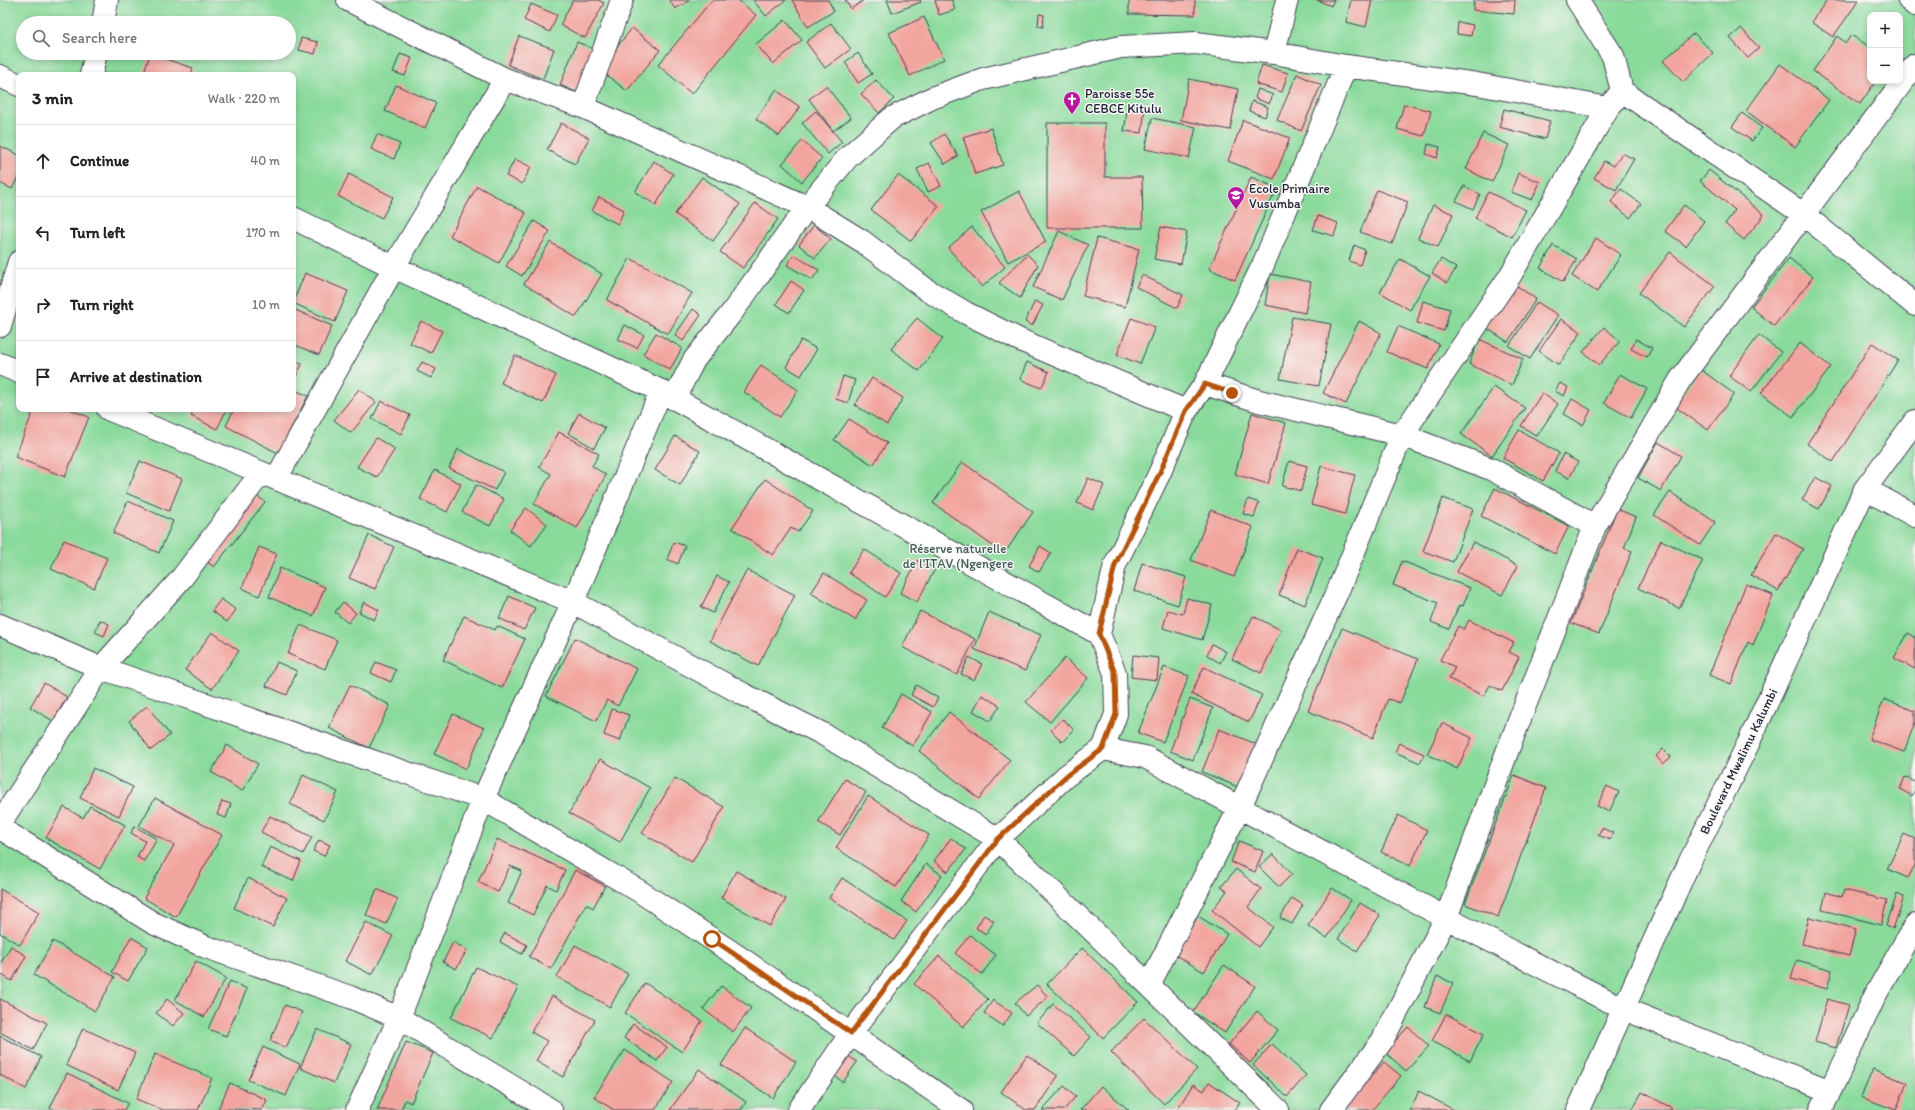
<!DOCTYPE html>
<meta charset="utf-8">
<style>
:root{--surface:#fff;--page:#f6f6f6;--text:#222;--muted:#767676;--line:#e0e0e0}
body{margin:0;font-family:Itim,sans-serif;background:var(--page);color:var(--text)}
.controls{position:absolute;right:12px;top:12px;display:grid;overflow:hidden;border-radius:8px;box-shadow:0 2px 6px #0003}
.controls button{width:36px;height:36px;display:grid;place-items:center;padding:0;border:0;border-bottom:1px solid var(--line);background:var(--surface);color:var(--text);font:20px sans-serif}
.stop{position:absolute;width:12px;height:12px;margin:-9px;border:3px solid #b45309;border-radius:50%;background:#fff}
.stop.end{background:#b45309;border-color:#fff;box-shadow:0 1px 4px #0008}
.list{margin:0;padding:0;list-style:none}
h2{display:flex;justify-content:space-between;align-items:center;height:52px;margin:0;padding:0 16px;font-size:17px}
h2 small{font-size:13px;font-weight:400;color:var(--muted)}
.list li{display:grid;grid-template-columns:26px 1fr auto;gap:12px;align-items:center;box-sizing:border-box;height:72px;padding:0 16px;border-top:1px solid var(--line)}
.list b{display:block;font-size:15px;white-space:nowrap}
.list em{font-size:13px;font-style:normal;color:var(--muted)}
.icon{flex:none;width:22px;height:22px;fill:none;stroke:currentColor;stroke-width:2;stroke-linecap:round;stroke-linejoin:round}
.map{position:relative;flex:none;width:1915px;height:1110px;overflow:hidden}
.search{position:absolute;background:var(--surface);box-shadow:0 2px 6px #0003;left:16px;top:16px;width:280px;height:44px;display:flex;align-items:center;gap:10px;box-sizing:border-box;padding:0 14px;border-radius:22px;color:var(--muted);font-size:15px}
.panel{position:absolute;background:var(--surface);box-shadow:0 2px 6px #0003;left:16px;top:72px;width:280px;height:340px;border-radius:8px}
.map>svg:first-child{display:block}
.green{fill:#89da9b;stroke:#567e6b;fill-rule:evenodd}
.building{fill:#f2a49e}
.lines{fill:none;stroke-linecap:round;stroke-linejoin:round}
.street-casing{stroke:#414052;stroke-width:24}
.secondary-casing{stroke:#414052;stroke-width:24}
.street{stroke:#fff;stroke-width:22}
.secondary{stroke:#fff;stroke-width:22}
.route{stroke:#b45309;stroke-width:5}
.labels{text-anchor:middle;stroke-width:3;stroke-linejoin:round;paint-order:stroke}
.poi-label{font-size:13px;fill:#22223b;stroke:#f6f6f2;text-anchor:start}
.park-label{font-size:13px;fill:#415958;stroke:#f6f6f2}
.street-label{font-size:13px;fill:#22223b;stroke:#f6f6f2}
</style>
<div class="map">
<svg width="1915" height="1110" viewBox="0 0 1915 1110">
<rect width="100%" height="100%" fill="#f6f6f2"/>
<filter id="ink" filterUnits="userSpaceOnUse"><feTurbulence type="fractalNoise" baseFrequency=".025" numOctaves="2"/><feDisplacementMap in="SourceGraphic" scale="8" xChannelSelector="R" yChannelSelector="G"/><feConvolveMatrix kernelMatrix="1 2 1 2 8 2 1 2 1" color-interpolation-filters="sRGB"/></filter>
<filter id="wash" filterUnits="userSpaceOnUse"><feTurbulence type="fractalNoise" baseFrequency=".012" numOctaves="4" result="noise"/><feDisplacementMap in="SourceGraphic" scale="16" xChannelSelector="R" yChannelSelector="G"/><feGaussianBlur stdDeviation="0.9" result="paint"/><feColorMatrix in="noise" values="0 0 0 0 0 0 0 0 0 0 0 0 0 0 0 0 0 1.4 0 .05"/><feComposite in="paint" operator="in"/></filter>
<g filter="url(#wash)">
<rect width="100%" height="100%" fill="#f1ead6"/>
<path class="green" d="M0,0H1915V1110H0ZM1870,15H1900V81H1870ZM23,23H289V53H23ZM19,75H293V409H19Z"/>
<g id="blocks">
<path class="building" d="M573,0H598L604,3L585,38L560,25Z
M669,0H690L675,9Z
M712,0H738L756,15L692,94L658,65Z
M753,0H786L766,16Z
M792,0H828L834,11L808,27Z
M845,0H864L851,9Z
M887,0H920L921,2L892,13Z
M935,0H952L955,10L939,15Z
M1129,0H1195V15L1129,14Z
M1317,0H1334L1331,6Z
M1351,0H1372L1366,27L1346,22Z
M1474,0H1515L1514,14L1473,10Z
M1827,0H1859L1833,37L1811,22Z
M531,4L557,15L550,32L524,20Z
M1039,14L1044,15L1043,27L1038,26Z
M924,17L944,59L910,76L889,33Z
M785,20L802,40L773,64L756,44Z
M1458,22L1473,25L1471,36L1457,34Z
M831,23L851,49L825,68L806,42Z
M632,28L660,50L627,91L599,69Z
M1741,28L1759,48L1748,58L1730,38Z
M1694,33L1713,53L1683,82L1663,61Z
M1851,35L1870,47V81H1876L1860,104L1813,71L1837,36L1846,43Z
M519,36L554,49L543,79L508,65Z
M301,38L318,42L315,54L299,50Z
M577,42L596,50L578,93L560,85Z
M858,53L872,74L858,83L845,62Z
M150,54L193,68L191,75H143Z
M400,54L412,58L405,76L393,72Z
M1780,64L1829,100L1795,147L1746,111Z
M1262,65L1288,73L1282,92L1256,84Z
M1297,74L1321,85L1301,131L1277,120Z
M1189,79L1238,89L1230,130L1181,120Z
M876,80L894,99L879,113L861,94Z
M396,85L436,103L425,128L385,111Z
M826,86L851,118L833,131L809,99Z
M1258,89L1273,95L1269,104L1255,98Z
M776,90L800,107L779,136L756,119Z
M1252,101L1268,107L1265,117L1249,111Z
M1404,104L1431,111L1424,136L1397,129Z
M1128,105L1145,107L1142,133L1124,131Z
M1504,109L1550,121L1545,139L1499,127Z
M816,111L842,142L828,154L802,123Z
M1742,113L1762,128L1752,141L1732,127Z
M1152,118L1196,127L1189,158L1145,149Z
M1243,120L1290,138L1274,179L1228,161Z
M561,123L589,138L575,164L547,150Z
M1047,123H1105V177H1142L1143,228H1047Z
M991,128L1003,165L975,174L963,137Z
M1483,133L1509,145L1492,182L1466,169Z
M377,134L400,144L394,159L371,149Z
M944,134L958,156L945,164L931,143Z
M802,141L822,158L802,182L782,164Z
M1428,144L1440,147L1437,158L1426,154Z
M0,146L19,155V175L12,189L0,183Z
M1622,153L1634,159L1616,190L1594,178L1604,161L1614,166Z
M515,159L531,167L522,184L506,176Z
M654,161L673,174L656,205L635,192Z
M929,163L941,186L928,192L917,169Z
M1709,170L1764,215L1744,240L1725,224L1735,210L1700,181Z
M1518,173L1540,182L1532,200L1511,192Z
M349,174L393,197L382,218L338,196Z
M898,175L939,206L911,241L871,210Z
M702,177L740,204L713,241L675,214Z
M1251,177L1277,188L1235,280L1209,269Z
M477,186L526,213L499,263L450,236Z
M1464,186L1480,194L1473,209L1456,201Z
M1621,189L1641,204L1630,218L1611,202Z
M1377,190L1408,202L1392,244L1360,232Z
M1019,191L1046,242L1008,262L981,212Z
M1488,192L1526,210L1512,237L1475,218Z
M599,197L624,210L618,224L592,211Z
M755,203L778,219L743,268L720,252Z
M1433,205L1453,214L1438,247L1418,238Z
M1684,205L1704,221L1686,246L1665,231Z
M1318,216L1338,223L1334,236L1313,230Z
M534,221L550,231L522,276L506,266Z
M814,225L831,239L815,258L799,245Z
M972,227L1005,267L982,287L948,248Z
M1161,227L1187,232L1181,264L1154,259Z
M1059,231L1088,245L1062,300L1033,287Z
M1097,238L1139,249L1125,307L1083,296Z
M1596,238L1621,255L1597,292L1572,276Z
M550,242L602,274L576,317L524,284Z
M1354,245L1365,250L1360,265L1349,261Z
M1553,245L1577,259L1563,282L1540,268Z
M1670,252L1715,286L1684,327L1639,293Z
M1027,254L1038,265L1020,298L999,283Z
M794,255L819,270L812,280L787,265Z
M630,258L692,293L668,334L607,300Z
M1789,258L1813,277L1774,326L1751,307Z
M1400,259L1430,276L1410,310L1380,292Z
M1441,259L1456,268L1447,283L1432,273Z
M305,273L348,291L335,322L293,303Z
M1270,274L1311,282L1305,313L1265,305Z
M1142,275L1183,295L1177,308L1136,287Z
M791,281L804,290L789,313L776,304Z
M1514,284L1536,299L1508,342L1485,327Z
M1035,301L1043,305L1032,326L1025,322Z
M1423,301L1450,309L1444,331L1417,323Z
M1537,302L1558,315L1530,359L1509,346Z
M293,309L332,326L319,355L293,344Z
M693,309L701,315L683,341L675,335Z
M1292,317L1331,324L1319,386L1280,379Z
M917,318L943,339L919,371L891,349Z
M1131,318L1155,327L1140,364L1117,355Z
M1561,319L1581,332L1559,365L1539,351Z
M421,321L442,331L431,353L410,343Z
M1359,321L1381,333L1346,404L1323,393Z
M625,325L644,335L637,348L618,339Z
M1398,326L1439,344L1428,369L1387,352Z
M1604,327L1620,341L1599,365L1583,352Z
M656,333L682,348L670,370L643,354Z
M1759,335L1781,352L1751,392L1729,376Z
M1479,339L1523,359L1512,385L1469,364Z
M1636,339L1652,348L1647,357L1631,349Z
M801,340L817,349L801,376L786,367Z
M1800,343L1831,367L1793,417L1761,393Z
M1872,343L1898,360L1833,462L1807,444Z
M515,355L556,375L543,403L501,383Z
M293,359L302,364L297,375L293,373Z
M422,362L436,369L431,378L417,371Z
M1027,362L1049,372L1041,388L1020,379Z
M761,365L798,390L780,417L744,392Z
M1700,369L1734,394L1708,430L1674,406Z
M1620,374L1647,389L1631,418L1604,403Z
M843,376L855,380L848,403L836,399Z
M872,378L903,398L887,425L855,405Z
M1560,383L1568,387L1564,396L1555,391Z
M1494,387L1525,408L1492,456L1461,434Z
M293,389L308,396L278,453L226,426L234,409H293Z
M359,389L376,402L351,433L334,420Z
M1542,393L1558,404L1537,436L1521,426Z
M1572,399L1591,410L1583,425L1564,414Z
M381,401L410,415L401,434L372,419Z
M34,409H69L89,417L65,477L15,457Z
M195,409H227L217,429L191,416Z
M579,413L605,428L594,448L568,433Z
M1252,413L1286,423L1268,484L1235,474Z
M849,419L887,443L873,465L834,440Z
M1519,430L1559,453L1543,481L1503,458Z
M559,432L599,454L592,466L606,475L577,528L534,504L551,474L539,467Z
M675,436L700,451L680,485L655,470Z
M376,438L395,449L377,477L357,467Z
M1658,442L1681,456L1661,491L1638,478Z
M458,449L504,472L495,490L449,468Z
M1563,454L1578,462L1569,478L1555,471Z
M140,461L182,479L169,511L126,493Z
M1289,461L1307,466L1301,491L1282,486Z
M962,462L1033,512L1004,554L933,503Z
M1321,466L1355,475L1345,514L1311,505Z
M435,470L461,484L447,512L420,499Z
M1815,477L1832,486L1819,509L1802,500Z
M1088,478L1104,485L1093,510L1077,503Z
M765,479L813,511L798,532L791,528L773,555L732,528Z
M476,485L504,499L490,526L462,512Z
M1495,488L1569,526L1555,554L1481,516Z
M1670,492L1715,522L1700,545L1654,515Z
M253,493L265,502L214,567L202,558Z
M1443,498L1473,509L1453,562L1423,551Z
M1248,499L1259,503L1254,517L1243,514Z
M128,501L173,521L159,553L113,533Z
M526,508L547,524L531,546L510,530Z
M1617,509L1636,517L1624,548L1632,551L1599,634L1571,623Z
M1211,510L1253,527L1234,577L1191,560Z
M1776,533L1803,549L1778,591L1751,575Z
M369,535L394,547L375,589L349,578Z
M64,540L107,558L94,588L51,569Z
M1661,540L1703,560L1679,608L1638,588Z
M674,542L685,546L678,564L667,559Z
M1473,542L1518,566L1502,595L1457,572Z
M1040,546L1051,553L1039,572L1029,566Z
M259,547L277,554L259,596L242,588Z
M1297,548L1323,558L1305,605L1279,595Z
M864,549L901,573L885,597L849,573Z
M918,560L935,569L917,602L900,593Z
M1402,561L1470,588L1463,606L1459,605L1449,629L1431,622L1438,603L1393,585Z
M1142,563L1186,577L1178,605L1134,591Z
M280,568L325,587L313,616L269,597Z
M747,570L795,595L758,666L710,641Z
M824,573L867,600L855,620L811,593Z
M717,576L729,582L713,613L701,607Z
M1746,584L1773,595L1753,645L1748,642L1731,684L1709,675Z
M509,596L535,608L524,630L499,618Z
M1187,598L1212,605L1202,640L1163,628L1168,610L1183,614Z
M221,599L236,610L227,622L212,611Z
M343,602L356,613L348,623L335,612Z
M364,602L379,610L374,620L359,612Z
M920,611L975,639L957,675L902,647Z
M989,612L1041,635L1025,671L974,649Z
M464,616L495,630L497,626L525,639L502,688L443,660Z
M1253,616L1281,630L1261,673L1232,659Z
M100,620L109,624L104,636L95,632Z
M1469,620L1514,643L1509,652L1519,657L1502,691L1490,685L1484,696L1449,679L1455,667L1440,660L1458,626L1464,629Z
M300,625L337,640L325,669L288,654Z
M1342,628L1418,659L1400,703L1388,699L1373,738L1308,711Z
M212,632L239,651L212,689L185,670Z
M1908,633L1915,637V669L1894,658Z
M575,638L637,669L618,706L607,700L596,721L546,696Z
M1212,644L1226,652L1220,663L1207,655Z
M1133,655L1159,658L1157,680L1131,677Z
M969,657L982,664L974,680L961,674Z
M1065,658L1088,678L1050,722L1026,702Z
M277,662L297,671L287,695L266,686Z
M376,662L396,670L391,682L371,673Z
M1164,667L1189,676L1163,742L1138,733Z
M1204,667L1262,695L1249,722L1191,694Z
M44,683L67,697L53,721L30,707Z
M350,685L390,705L369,748L329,728Z
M916,685L938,698L933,707L911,695Z
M901,694L932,712L913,746L882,728Z
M982,695L1000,706L990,721L973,711Z
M1190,699L1213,708L1193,760L1170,751Z
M1884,699L1915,711V722L1904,752L1869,739Z
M147,706L170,735L151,750L129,721Z
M612,709L629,715L620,741L604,735Z
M949,712L1010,760L979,799L919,751Z
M453,714L484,728L466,769L434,754Z
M1063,719L1074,730L1062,742L1051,730Z
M1442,723L1472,738L1457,769L1427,754Z
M1219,729L1256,744L1238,787L1202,772Z
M1399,743L1424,754L1420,763L1395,752Z
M227,745L258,764L242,791L211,772Z
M1663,749L1671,757L1663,764L1656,756Z
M600,759L650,788L620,842L569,813Z
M93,768L133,787L119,816L80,798Z
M303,775L338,792L324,820L290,804Z
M1514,775L1546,788L1498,917L1465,904Z
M1905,777L1915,782V790L1912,796L1900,789Z
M675,778L724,807L692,862L642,833Z
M845,779L866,792L840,835L818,822Z
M1607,786L1619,792L1609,812L1597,806Z
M868,796L929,835L896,887L836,848Z
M155,798L222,835L176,917L144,898L174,845L139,826Z
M222,801L231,804L226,818L217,815Z
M90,806L125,825L100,869L46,838L64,807L83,818Z
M1398,815L1427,830L1410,866L1381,852Z
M270,816L312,837L303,854L261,832Z
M134,826L157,839L144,861L137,857L145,841L131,833Z
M1602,828L1613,833L1610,840L1598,835Z
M1904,834L1915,839V865L1908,878L1887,869Z
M951,838L966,849L948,872L934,861Z
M497,839L565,870L556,890L547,885L533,915L508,903L522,871L510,866L498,892L478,882Z
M319,840L330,845L324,856L313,851Z
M1239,841L1263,851L1255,872L1231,862Z
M270,847L301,861L293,881L261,867Z
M1273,854L1292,874L1279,887L1259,867Z
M926,864L942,875L916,912L901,901Z
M1236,869L1261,889L1248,907L1273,927L1258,947L1212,910L1227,891L1221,887Z
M575,870L605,886L593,908L586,904L551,969L529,957Z
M736,871L786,899L770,926L721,898Z
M248,878L287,898L273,927L234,908Z
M842,878L907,921L894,940L829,898Z
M1332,888L1351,900L1327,938L1308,926Z
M0,889L39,912L20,945L0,933Z
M377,889L398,899L386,924L366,915Z
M1844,890L1887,900L1881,925L1822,910L1826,892L1842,897Z
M1897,894L1904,897L1893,929L1886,926Z
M1292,898L1303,905L1292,924L1280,918Z
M1360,903L1380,915L1357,951L1338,939Z
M984,915L994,921L986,934L976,928Z
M1198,916L1227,934L1204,972L1175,955Z
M1809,917L1856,929L1849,956L1802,944Z
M366,922L393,936L372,975L345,961Z
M505,933L527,945L522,954L500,942Z
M970,935L996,955L982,974L955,953Z
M131,937L148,947L128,981L112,972Z
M53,941L115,977L95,1011L34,975Z
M453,942L467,950L456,969L443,962Z
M575,945L628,974L610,1007L557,977Z
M11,946L26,956L12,981L0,974V964Z
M1082,948L1138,1002L1103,1038L1047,984Z
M939,956L988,999L963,1027L914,984Z
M1797,960L1832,970L1827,989L1791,979Z
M196,961L226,978L204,1017L175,1000Z
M1224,965L1255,986L1225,1033L1193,1012Z
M476,967L518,987L493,1038L451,1018Z
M1437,976L1453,983L1440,1013L1425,1007Z
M230,981L247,989L226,1036L208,1029Z
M645,983L702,1021L682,1052L625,1013Z
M1037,985L1048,997L1026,1016L1015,1003Z
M721,986L751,1008L733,1032L703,1009Z
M552,996L595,1020L563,1077L536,1061L547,1041L531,1032Z
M0,999L47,1023L33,1050L0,1032Z
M167,999L184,1013L173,1026L156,1013Z
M1827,999L1849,1005L1836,1048L1815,1042Z
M993,1000L1012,1013L1003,1026L984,1013Z
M1053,1004L1091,1037L1074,1056L1037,1023Z
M285,1005L302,1012L286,1048L270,1041Z
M1257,1011L1278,1030L1250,1063L1229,1044Z
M1446,1014L1484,1034L1470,1061L1432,1041Z
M1144,1018L1197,1069L1164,1104L1111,1052Z
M633,1024L667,1047L657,1061L624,1038Z
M1408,1027L1429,1046L1406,1071L1385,1052Z
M83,1028L135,1053L118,1090L66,1065Z
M745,1028L796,1062L773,1098L721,1065Z
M317,1029L351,1044L334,1083L300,1068Z
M0,1036L41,1057L26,1089L0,1075Z
M406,1042L433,1053L411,1103L405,1100L401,1110H377Z
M1272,1044L1306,1075L1287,1097L1253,1065Z
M263,1047L300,1064L286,1096L248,1080Z
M625,1050L673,1082L655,1110H614L594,1097Z
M155,1054L212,1078L198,1110H163L136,1099Z
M846,1054L857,1062L843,1082L832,1074Z
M1027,1055L1058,1076L1035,1110H1026L1001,1092Z
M1384,1062L1401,1076L1372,1110H1343Z
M699,1069L746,1102L741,1110H670Z
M1873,1069L1907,1083L1896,1110L1861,1097Z
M67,1073L128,1103L124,1110H54L50,1108Z
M1209,1082L1240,1103L1235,1110H1177L1193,1084L1204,1091Z
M230,1083L267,1100L262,1110L218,1109Z
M1064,1086L1076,1096L1064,1110H1042Z
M1101,1086L1129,1110H1080Z
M1419,1091L1454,1110H1410Z
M1642,1092L1672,1108L1671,1110H1632Z"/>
</g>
</g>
<g filter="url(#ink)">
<use href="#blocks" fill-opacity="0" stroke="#414052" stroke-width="1"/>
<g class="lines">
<defs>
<path id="street" d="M348,0L505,79L583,107L807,207L862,241L927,290L966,313L1020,340L1186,411
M1577,0L1613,56L1622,91L1803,214L1915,305
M1909,0L1915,5
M1274,53L1287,0
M0,76L19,85
M583,107L622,0
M293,218L394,267L661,391L1099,634
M0,364L19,372
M1205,384L1259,401L1402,435L1491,469L1595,526
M674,399L694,360L733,311L807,207L848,157L892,118L932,98L983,79L1121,47L1196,43L1274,53L1346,66L1477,84L1608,108L1622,91
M108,409L573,602L743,694L823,734L998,839L1278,1110
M276,479L394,267L505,79
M1865,489L1915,516
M0,625L101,668L483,799L639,891L748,963L961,1110
M1103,749L1116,714L1115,673L1099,634L1115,565L1160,472L1186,411L1205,384L1263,265L1346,66
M0,823L101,668L181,579L261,473
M0,828L153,923L206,947L350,997L399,1018L551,1110
M1149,985L1240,807L1339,588L1402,435L1510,276L1608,108
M357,1110L399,1018L483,799L573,602L661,391
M799,1110L851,1033L998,839L1066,776L1103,749L1145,757L1446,918L1624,1009L1830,1091
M1331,1110L1382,1041L1446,918L1507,752L1595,526L1680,380L1915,65
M1821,1110L1877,992L1915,925"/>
<path id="secondary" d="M103,23L107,0
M91,75L96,53
M0,326L19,262
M1578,1110L1689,863L1748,744L1865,489L1915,421"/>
</defs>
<use href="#street" class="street-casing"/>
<use href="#secondary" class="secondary-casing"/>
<use href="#street" class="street"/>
<use href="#secondary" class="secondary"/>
</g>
</g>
<g class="lines" filter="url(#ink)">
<path class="route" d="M712,939L851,1033L998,839L1066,776L1103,749L1116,714L1115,673L1099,634L1115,565L1160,472L1186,411L1205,384L1232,393"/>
</g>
<defs>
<symbol id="church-pin" viewBox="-11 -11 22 30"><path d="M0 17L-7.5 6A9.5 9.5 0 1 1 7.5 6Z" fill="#b5179e" stroke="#f6f6f2"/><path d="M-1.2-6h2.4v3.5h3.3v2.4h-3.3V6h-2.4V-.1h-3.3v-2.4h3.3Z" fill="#fff"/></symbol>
<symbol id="school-pin" viewBox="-11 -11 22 30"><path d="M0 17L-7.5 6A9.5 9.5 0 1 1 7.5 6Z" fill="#b5179e" stroke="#f6f6f2"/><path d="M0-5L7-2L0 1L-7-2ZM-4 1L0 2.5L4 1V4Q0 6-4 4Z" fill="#fff"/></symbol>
</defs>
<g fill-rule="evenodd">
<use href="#church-pin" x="1062" y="90" width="20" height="27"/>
<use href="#school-pin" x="1226" y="185" width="20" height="27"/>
</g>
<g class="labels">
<g class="poi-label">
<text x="1085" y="98">Paroisse 55e<tspan x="1085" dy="15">CEBCE Kitulu</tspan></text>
<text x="1249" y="193">Ecole Primaire<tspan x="1249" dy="15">Vusumba</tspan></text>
</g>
<g class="park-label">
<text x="958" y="553">Réserve naturelle<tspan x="958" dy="15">de l'ITAV (Ngengere</tspan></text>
</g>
<g class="street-label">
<text transform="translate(1738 761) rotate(-64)" y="5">Boulevard Mwalimu Kalumbi</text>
</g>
</g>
</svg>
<div class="controls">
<button>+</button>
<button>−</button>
</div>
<div class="stop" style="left:712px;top:939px"></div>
<div class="stop end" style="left:1232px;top:393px"></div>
<div class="search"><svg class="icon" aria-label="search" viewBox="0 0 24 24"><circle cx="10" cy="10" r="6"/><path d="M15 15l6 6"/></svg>Search here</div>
<section class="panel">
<h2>3 min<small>Walk · 220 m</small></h2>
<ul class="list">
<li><svg class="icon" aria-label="ahead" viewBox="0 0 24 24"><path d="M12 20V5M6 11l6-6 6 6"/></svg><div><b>Continue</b></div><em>40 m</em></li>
<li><svg class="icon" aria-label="left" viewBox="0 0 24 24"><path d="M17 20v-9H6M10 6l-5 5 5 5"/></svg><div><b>Turn left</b></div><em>170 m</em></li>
<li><svg class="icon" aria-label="right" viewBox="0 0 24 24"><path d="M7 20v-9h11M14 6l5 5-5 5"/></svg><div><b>Turn right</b></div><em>10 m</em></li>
<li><svg class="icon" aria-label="arrive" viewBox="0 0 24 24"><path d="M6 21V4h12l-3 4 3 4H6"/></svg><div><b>Arrive at destination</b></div></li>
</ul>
</section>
</div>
